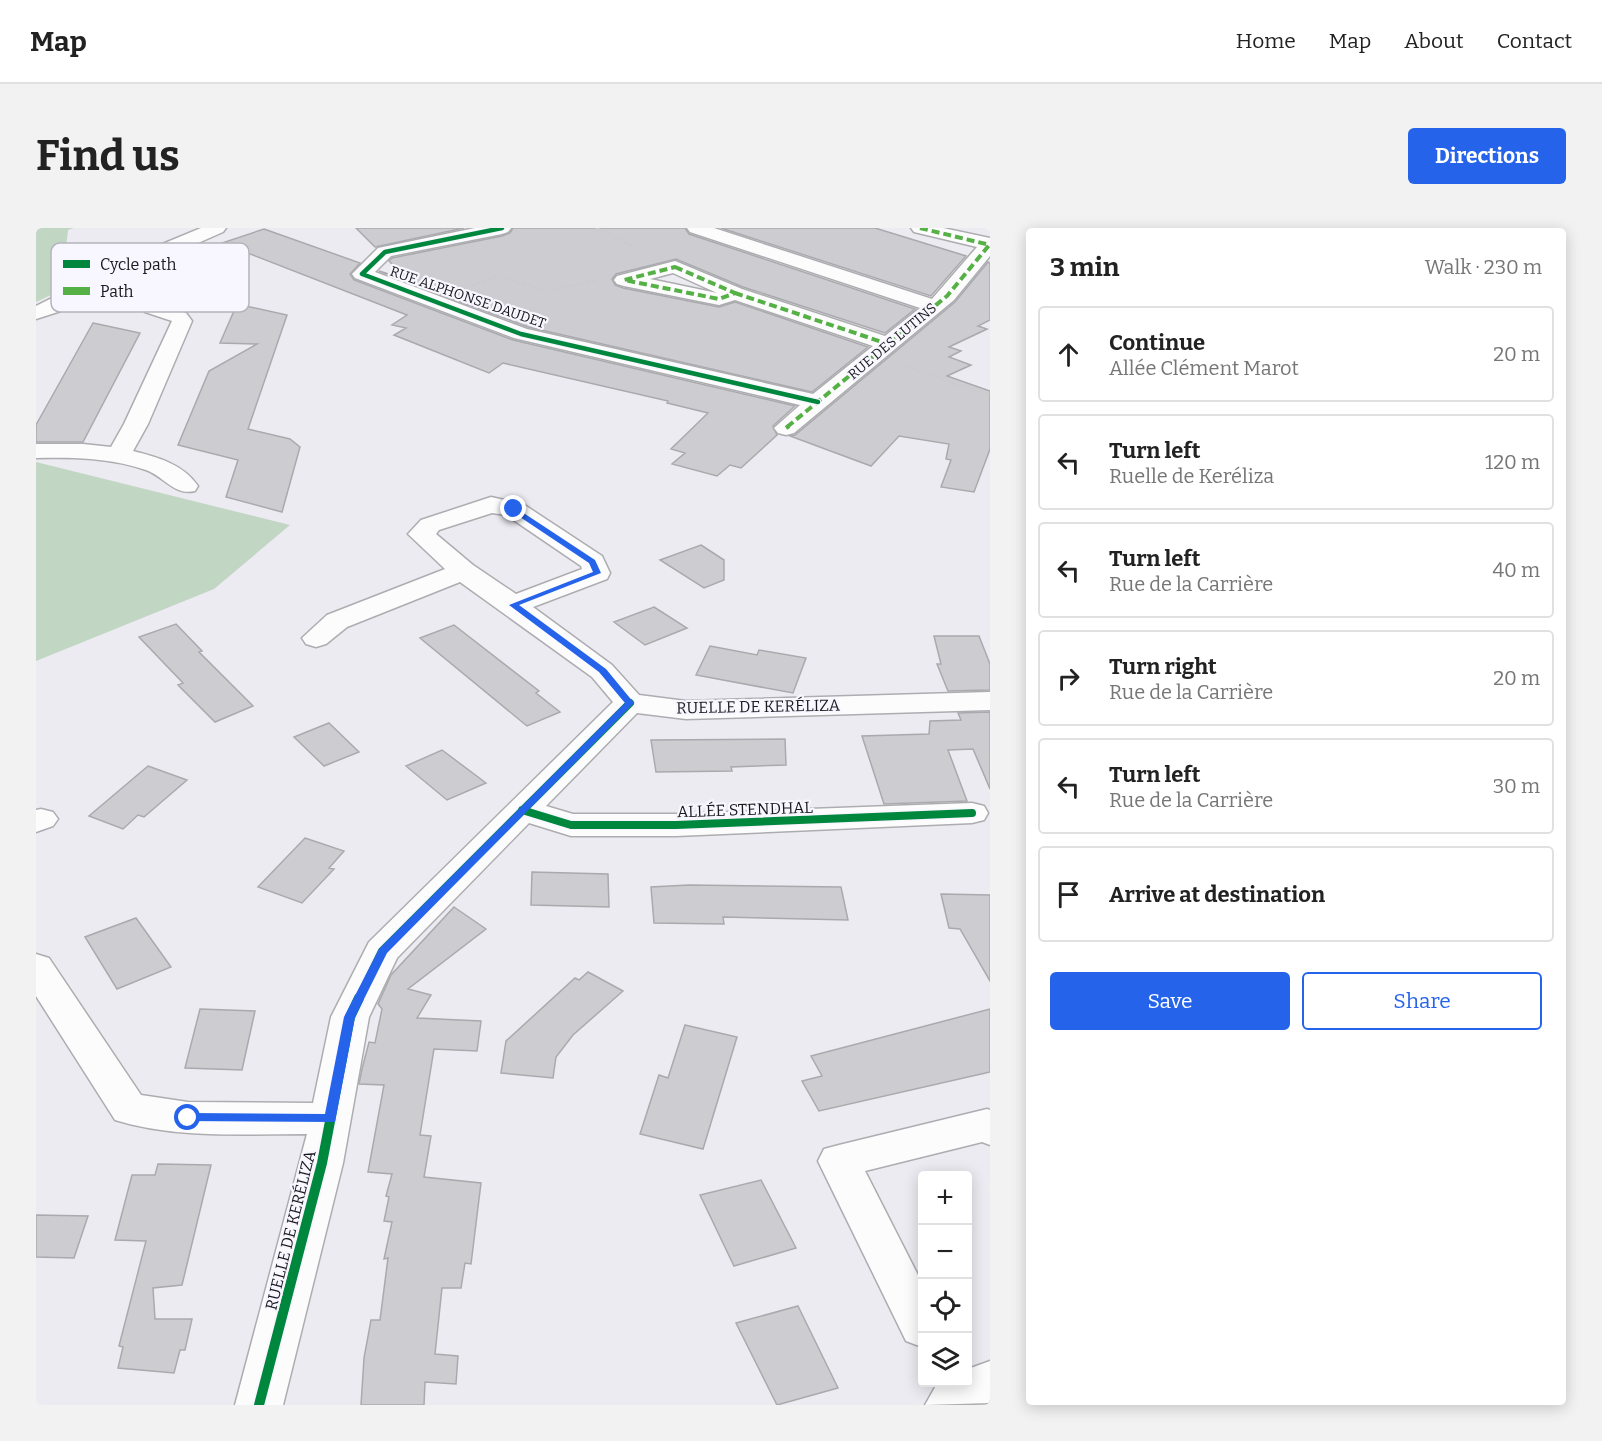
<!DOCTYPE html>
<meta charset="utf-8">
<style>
:root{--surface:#fff;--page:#f2f2f2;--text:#222;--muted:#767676;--line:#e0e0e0;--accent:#2563eb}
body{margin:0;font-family:Bitter,serif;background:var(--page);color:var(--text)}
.controls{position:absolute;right:18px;bottom:18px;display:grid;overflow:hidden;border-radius:6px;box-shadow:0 3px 15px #0003}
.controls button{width:54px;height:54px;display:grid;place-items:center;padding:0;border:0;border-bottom:2px solid var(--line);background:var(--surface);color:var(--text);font:30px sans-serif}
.stop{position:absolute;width:18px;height:18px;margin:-14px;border:4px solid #2563eb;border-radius:50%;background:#fff}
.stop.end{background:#2563eb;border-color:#fff;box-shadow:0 2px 6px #0008}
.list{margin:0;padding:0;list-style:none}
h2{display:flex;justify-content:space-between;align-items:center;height:78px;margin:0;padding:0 24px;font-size:26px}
h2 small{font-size:20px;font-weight:400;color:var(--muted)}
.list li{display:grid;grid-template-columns:39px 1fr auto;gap:18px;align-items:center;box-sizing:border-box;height:96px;margin:0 12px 12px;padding:0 12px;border:2px solid var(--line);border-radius:6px}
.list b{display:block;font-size:22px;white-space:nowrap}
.list p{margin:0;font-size:20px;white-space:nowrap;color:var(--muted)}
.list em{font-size:20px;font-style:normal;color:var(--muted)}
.actions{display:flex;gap:12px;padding:18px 24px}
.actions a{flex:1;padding:14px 0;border:2px solid var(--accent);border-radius:6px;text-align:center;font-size:21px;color:var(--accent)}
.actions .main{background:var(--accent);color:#fff}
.icon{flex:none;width:33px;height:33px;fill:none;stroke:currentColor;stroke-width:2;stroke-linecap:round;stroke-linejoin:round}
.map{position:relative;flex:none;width:954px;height:1177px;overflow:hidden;border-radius:6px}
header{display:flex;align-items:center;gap:36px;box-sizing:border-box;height:84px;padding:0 30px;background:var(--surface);border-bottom:2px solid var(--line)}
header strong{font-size:28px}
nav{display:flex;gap:33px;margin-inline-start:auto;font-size:21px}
.intro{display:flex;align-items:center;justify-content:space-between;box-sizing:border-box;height:144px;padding:0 36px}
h1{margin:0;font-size:42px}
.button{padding:15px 27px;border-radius:6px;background:var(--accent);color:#fff;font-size:21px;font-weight:700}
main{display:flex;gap:36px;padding:0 36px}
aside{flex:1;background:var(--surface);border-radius:6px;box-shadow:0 3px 15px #0003}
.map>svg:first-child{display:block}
.green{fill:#c1d6c3}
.building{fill:#cdcdd1;stroke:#a9aaae;stroke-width:1.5}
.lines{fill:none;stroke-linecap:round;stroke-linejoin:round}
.street-casing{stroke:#adadb1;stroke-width:3}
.path{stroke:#cbcbcd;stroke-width:2;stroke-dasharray:4 2;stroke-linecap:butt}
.street{fill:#fcfcfd;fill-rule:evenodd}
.quiet-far1{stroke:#55b145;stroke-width:4;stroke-dasharray:8 4;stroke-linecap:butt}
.quiet{stroke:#55b145;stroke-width:4.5;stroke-dasharray:10 4.5;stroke-linecap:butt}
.cycleway-far2-casing{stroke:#f8f6ff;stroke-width:7}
.cycleway-far1-casing{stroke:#f8f6ff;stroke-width:11}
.cycleway-casing{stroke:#f8f6ff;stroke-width:14}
.cycleway-far2{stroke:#00873e;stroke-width:4.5}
.cycleway-far1{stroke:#00873e;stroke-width:8}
.cycleway{stroke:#00873e;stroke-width:10}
.route{fill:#2563eb}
.labels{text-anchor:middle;stroke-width:4.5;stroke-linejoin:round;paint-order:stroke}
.far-street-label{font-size:14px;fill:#1a191d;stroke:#f8f6ff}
.street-label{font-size:16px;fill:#1a191d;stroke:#f8f6ff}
.key{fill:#f8f6ff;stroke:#b5b4bb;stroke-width:1.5}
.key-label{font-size:16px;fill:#1a191d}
</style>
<header>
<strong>Map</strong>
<nav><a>Home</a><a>Map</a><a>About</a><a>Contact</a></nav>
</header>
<div class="intro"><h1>Find us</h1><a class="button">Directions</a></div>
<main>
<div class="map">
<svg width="954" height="1177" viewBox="0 0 954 1177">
<rect width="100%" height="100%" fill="#ecebf1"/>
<path class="green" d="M0,0H38L32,2L30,20L75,39L0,74Z
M0,234L254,297L178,361L0,433Z"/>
<path class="building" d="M320,0H428L339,19Z
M477,0H649L653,6L879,81L849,105L707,59L640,31L580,46L576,51L579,57L587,60L683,79L699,74L832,119L776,164L492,99L343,43L372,52L353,33L356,30L466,8L474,5Z
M685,0H839L930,28L895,68Z
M228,1L324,35L314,46L318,52L477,112L759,178L737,198L741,207L705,240L694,237L681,248L636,236L649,225L635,221L672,185L631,175L632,173L467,135L453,145L358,107L370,100L356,97L371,87L186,15Z
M952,34L954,35V92L942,98L951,101L913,119L925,123L913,129L935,137L911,148L954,163V221L938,264L905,259L915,232L910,231L913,216L863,208L835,238L754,208L759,207L919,74Z
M201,76L251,87L212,201L254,211L264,219L246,284L190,269L202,232L142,217L173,143L221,116L184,115Z
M57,95L104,105L47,214H0V197Z
M665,317L688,332V352L668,360L624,332Z
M618,379L651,400L609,417L578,394Z
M140,396L166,423L163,424L217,478L179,494L142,457L147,455L103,409Z
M418,397L503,463L500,465L524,484L491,498L384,410Z
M898,408H943L954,436V462L912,463L901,436H905Z
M674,418L721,427L723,422L770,430L757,465L660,447Z
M954,484V561L937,521L912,522L931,573L848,576L826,508L893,506L894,493L925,492L922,485Z
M293,495L323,524L288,538L258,509Z
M749,511L750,537L695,539L696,543L620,544L615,512Z
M406,522L450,555L411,572L370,538Z
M112,538L151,552L108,589L102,587L87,601L53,588Z
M269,610L308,623L293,640L298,641L266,675L222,659Z
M496,644L572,646L573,679L495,677Z
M653,657L805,659L812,692L687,689L688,696L618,695L615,659Z
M905,666L954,667V753L924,701L913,700Z
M418,679L450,701L372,761L395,767L381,790L445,793L441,823L398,821L384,907L395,908L388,949L445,955L435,1036L429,1035L425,1060H406L399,1126L422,1128L420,1156L389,1154L388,1177H325L328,1130L335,1092H344L352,1030L348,1031L356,994L348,993L353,969L350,968L356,946L332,944L348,857L323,856L326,841L333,814L339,815L346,781L342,776L355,747Z
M100,690L135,739L81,761L49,709Z
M552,744L587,763L537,807L520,829L517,850L465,845L470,813L539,750L543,752Z
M164,781L219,783L206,842L149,840Z
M954,781V844L783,883L766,853L786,848L775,828Z
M649,797L701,809L667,921L604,906L623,847L632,850Z
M122,936L175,937L146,1057L117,1060L119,1091H156L149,1122H144L138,1145L82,1140L87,1119L83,1118L110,1013L79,1012L96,947H119Z
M725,952L760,1020L698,1038L664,967Z
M0,987L52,988L38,1030L0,1029Z
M762,1078L802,1160L741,1177L700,1095Z"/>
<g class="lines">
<defs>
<path id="street" d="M165,0H190L187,4L119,34L139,39L142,43L127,77L150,85L156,93L112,196L97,223C121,229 147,236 162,258L159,263C138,268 129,249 110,242C75,230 37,229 0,230V216H47L75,219L88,196L136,93L109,84L106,80L121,46L104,42L25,83L0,91V78L112,22Z
M439,0H475L472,4L466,6L355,28L339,44L491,101L777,166L837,118L699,72L683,77L588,58L581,56L578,52L581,48L639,33L706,61L849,108L884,80L654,4L651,0H678L896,71L941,19L878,4L875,0H907L954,10V28L918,72L758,205L750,207L742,205L738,200L764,177L478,110L319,50L316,46L342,20ZM637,45L681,65L614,51Z
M455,269L487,276L566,328L574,345L571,351L497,379L576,437L603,467L650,473L954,464V482L650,491L601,485L510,578L537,586H640L936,575L948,578L952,585L948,592L936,595L640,608H535L493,595L361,730L333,789L307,935L247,1177H199L271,906C207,906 140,911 79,892L0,768V726L13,730L105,867L152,874L277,875L295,789L333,714L577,474L556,449L424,354L311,399L290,416L280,419L270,416L266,410L291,387L409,341L372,306L385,292ZM456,285L470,287L545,338L546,341L480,366L437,337L400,306L403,302Z
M5,581L17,584L22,591L17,598L0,604V582Z
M951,881L954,882V917L946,914L829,943L886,1055V1119L870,1113L782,933L788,921L803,917Z
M954,1133V1175L889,1177L902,1154H932V1141Z"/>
</defs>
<use href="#street" class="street-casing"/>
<path class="path" d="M560,0L602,21
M435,58L461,48L511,63L560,52
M870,139L954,167"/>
<use href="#street" class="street"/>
<path class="quiet-far1" d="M884,0L954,17
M639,39L699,65L683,71L588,52Z
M699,65L852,116
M751,199L911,68L954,16"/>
<path class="quiet" d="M750,200L753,198"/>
<defs>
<path id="cycleway-far2" d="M466,0L349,24L326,46L485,106L782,174"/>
<path id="cycleway-far1" d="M486,582L535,597H640L936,585
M322,772L346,723L594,475"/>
<path id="cycleway" d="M223,1177L286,935L314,789L323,770"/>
</defs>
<use href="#cycleway-far2" class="cycleway-far2-casing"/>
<use href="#cycleway-far1" class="cycleway-far1-casing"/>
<use href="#cycleway" class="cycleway-casing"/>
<use href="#cycleway-far2" class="cycleway-far2"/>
<use href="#cycleway-far1" class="cycleway-far1"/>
<use href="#cycleway" class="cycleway"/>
</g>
<path class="route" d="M475,280H480L559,332L565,345L483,377L570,441L598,475L351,725L319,789L299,894L148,893V887L152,885L289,886L308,789L343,721L589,475L563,444L473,377L557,344L553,335L475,283Z"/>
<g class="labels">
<g class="far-street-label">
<text transform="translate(432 69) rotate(19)" y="5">RUE ALPHONSE DAUDET</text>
<text transform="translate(856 113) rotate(-40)" y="5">RUE DES LUTINS</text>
</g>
<g class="street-label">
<text transform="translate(722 478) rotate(-1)" y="6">RUELLE DE KERÉLIZA</text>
<text transform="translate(709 581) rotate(-2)" y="6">ALLÉE STENDHAL</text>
<text transform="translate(254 1002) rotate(-76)" y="6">RUELLE DE KERÉLIZA</text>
</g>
</g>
<rect x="15" y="15" width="198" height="69" rx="9" class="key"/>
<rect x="27" y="32" width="27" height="8" fill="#00873e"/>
<rect x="27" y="59" width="27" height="8" fill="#55b145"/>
<g class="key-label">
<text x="64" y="42">Cycle path</text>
<text x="64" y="69">Path</text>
</g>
</svg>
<div class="controls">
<button>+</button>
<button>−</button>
<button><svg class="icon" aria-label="locate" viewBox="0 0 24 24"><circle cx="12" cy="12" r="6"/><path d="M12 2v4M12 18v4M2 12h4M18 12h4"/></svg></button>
<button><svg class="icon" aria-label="layers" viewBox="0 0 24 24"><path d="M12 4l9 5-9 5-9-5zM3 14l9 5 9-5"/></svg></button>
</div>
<div class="stop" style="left:152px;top:890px"></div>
<div class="stop end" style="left:478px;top:281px"></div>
</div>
<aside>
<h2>3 min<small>Walk · 230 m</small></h2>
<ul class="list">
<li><svg class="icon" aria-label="ahead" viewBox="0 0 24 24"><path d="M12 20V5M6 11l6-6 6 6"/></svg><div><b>Continue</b><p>Allée Clément Marot</p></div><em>20 m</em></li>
<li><svg class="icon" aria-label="left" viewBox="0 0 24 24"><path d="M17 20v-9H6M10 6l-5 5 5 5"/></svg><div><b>Turn left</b><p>Ruelle de Keréliza</p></div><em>120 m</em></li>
<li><svg class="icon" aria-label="left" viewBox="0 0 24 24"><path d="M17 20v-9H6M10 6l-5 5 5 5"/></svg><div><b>Turn left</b><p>Rue de la Carrière</p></div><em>40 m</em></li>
<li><svg class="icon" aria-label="right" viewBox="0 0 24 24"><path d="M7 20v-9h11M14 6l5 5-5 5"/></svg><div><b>Turn right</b><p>Rue de la Carrière</p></div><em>20 m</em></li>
<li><svg class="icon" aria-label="left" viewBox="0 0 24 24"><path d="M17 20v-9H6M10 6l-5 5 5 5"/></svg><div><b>Turn left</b><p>Rue de la Carrière</p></div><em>30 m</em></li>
<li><svg class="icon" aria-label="arrive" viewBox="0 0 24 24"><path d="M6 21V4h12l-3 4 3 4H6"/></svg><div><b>Arrive at destination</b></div></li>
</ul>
<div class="actions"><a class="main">Save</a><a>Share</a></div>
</aside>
</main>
